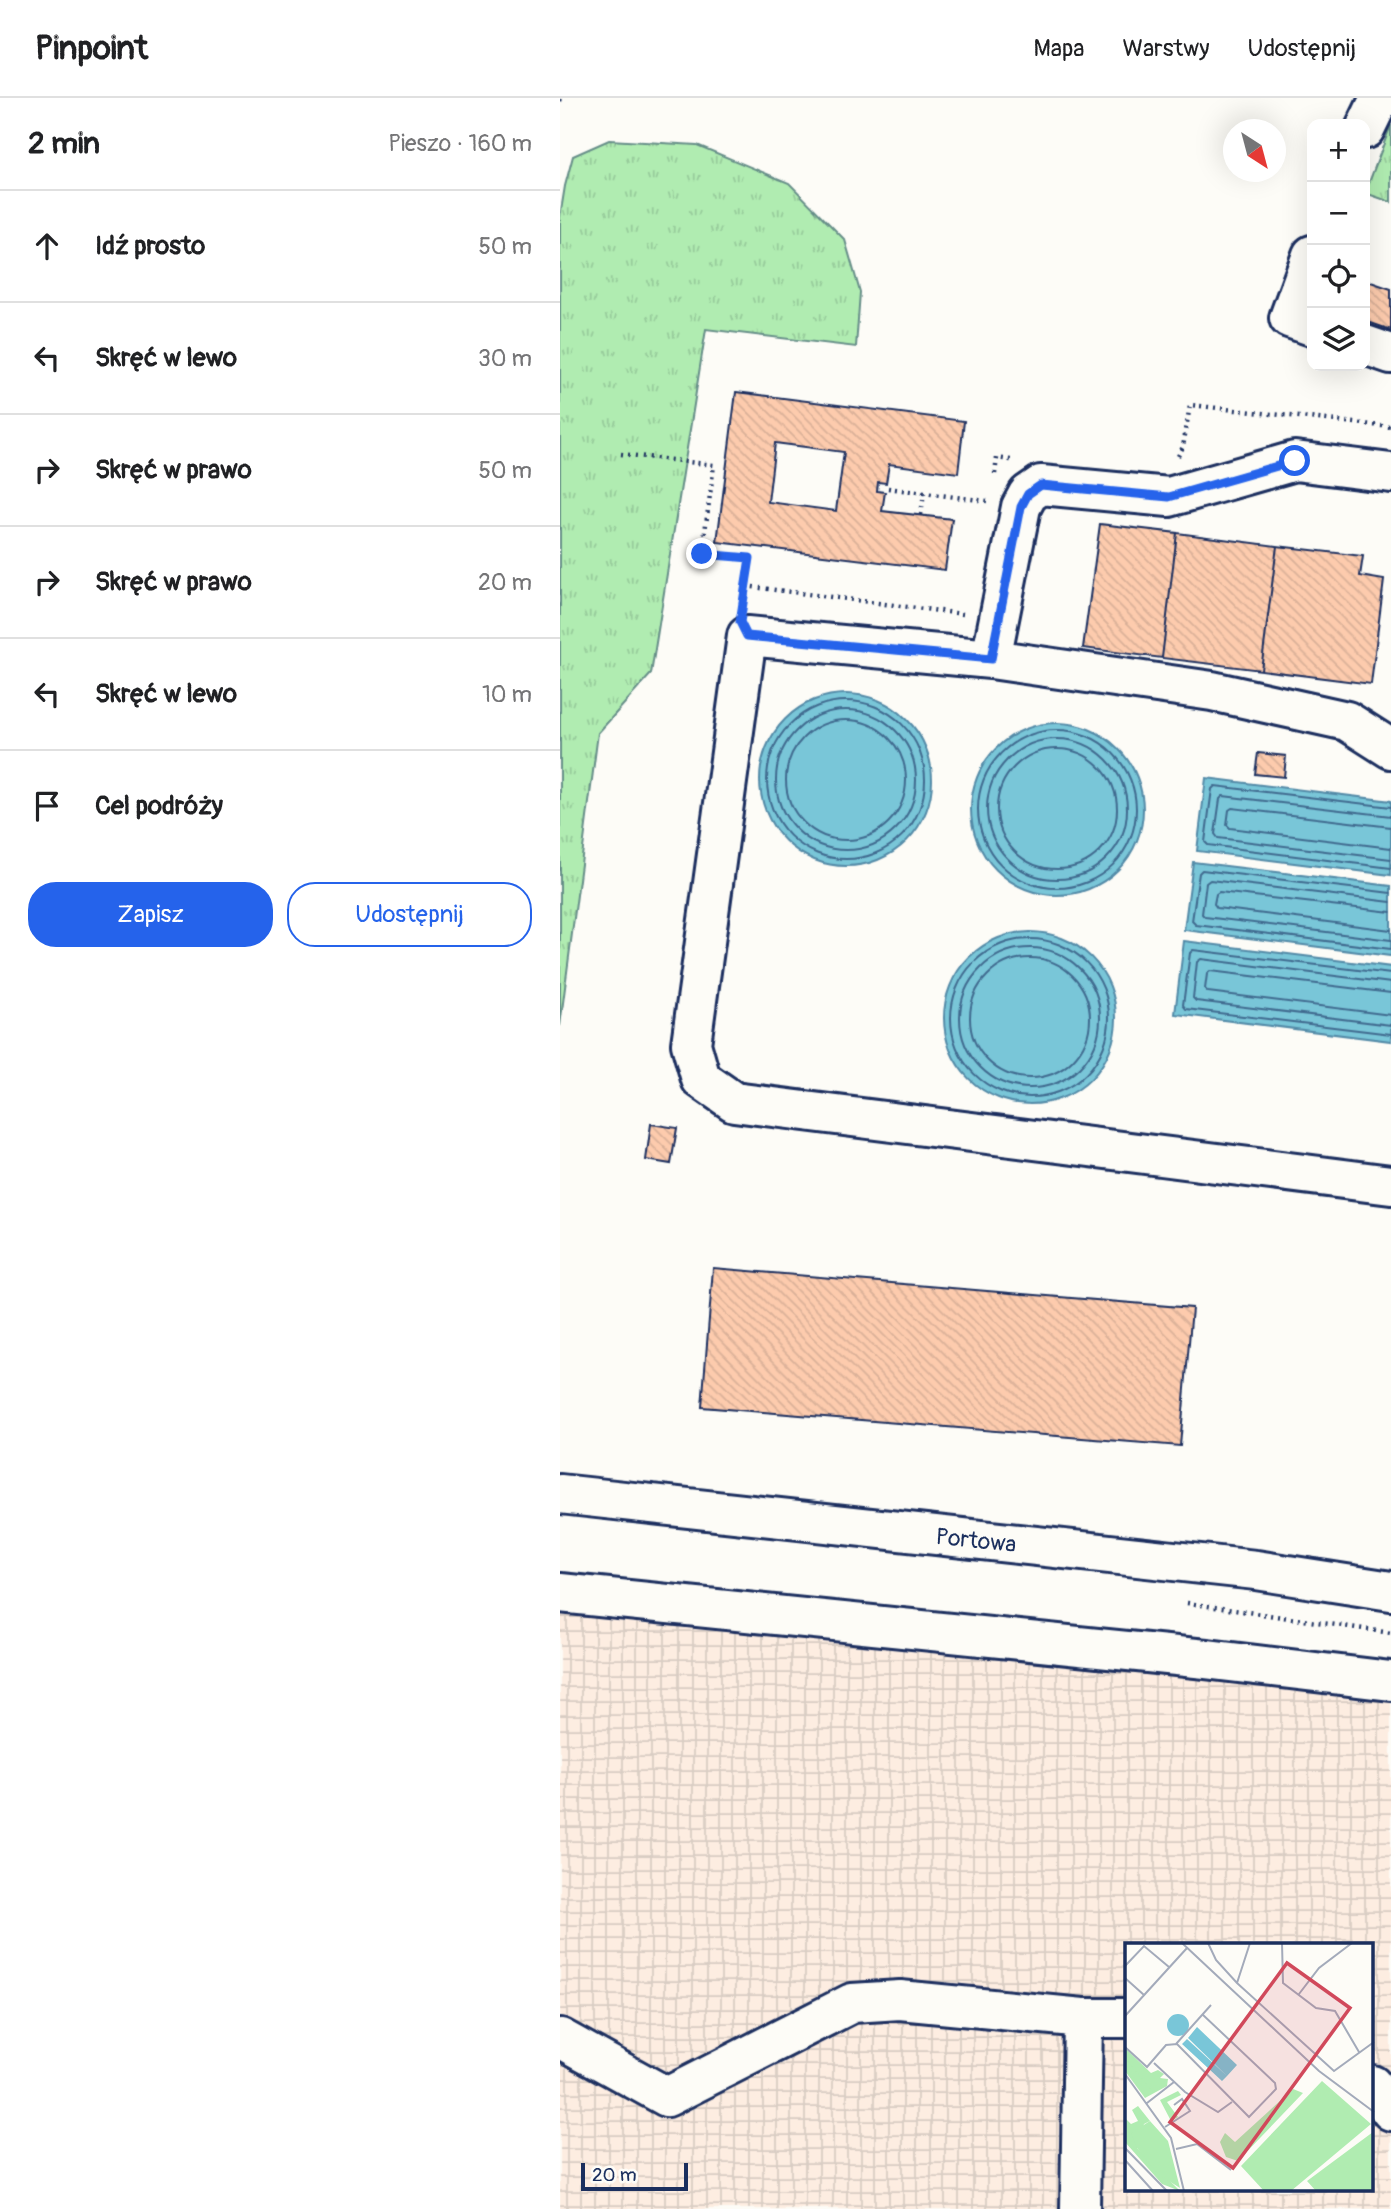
<!DOCTYPE html>
<html lang="pl">
<meta charset="utf-8">
<style>
:root{--surface:#fff;--page:#f6f6f6;--text:#202124;--muted:#757577;--line:#e0e0e0;--accent:#2563eb}
body{margin:0;font-family:Pangolin,sans-serif;background:var(--page);color:var(--text)}
.controls{position:absolute;right:21px;top:21px;display:grid;overflow:hidden;border-radius:14px;box-shadow:0 7px 28px #0002}
.controls button{width:63px;height:63px;display:grid;place-items:center;padding:0;border:0;border-bottom:2px solid var(--line);background:var(--surface);color:var(--text);font:35px sans-serif}
.compass{position:absolute;left:663px;top:21px;width:63px;height:63px;border-radius:50%;background:var(--surface);box-shadow:0 7px 28px #0002;rotate:144deg}
.scale{position:absolute;left:21px;bottom:18px;width:107px;box-sizing:border-box;padding-left:7px;border:4px solid #1b2f5e;border-top:0;font-size:19px;line-height:24px;white-space:nowrap;color:#1b2f5e;-webkit-text-stroke:5px #fdfcf7;paint-order:stroke}
.stop{position:absolute;width:21px;height:21px;margin:-16px;border:5px solid #2563eb;border-radius:50%;background:#fff}
.stop.end{background:#2563eb;border-color:#fff;box-shadow:0 2px 7px #0008}
.list{margin:0;padding:0;list-style:none}
h2{display:flex;justify-content:space-between;align-items:center;height:91px;margin:0;padding:0 28px;font-size:30px}
h2 small{font-size:23px;font-weight:400;color:var(--muted)}
.list li{display:grid;grid-template-columns:46px 1fr auto;gap:21px;align-items:center;box-sizing:border-box;height:112px;padding:0 28px;border-top:2px solid var(--line)}
.list b{display:block;font-size:26px;white-space:nowrap}
.list em{font-size:23px;font-style:normal;color:var(--muted)}
.actions{display:flex;gap:14px;padding:21px 28px}
.actions a{flex:1;padding:16px 0;border:2px solid var(--accent);border-radius:28px;text-align:center;font-size:24px;color:var(--accent)}
.actions .main{background:var(--accent);color:#fff}
.icon{flex:none;width:38px;height:38px;fill:none;stroke:currentColor;stroke-width:2;stroke-linecap:round;stroke-linejoin:round}
.map{position:relative;flex:none;width:831px;height:2111px;overflow:hidden}
header{display:flex;align-items:center;gap:42px;box-sizing:border-box;height:98px;padding:0 35px;background:var(--surface);border-bottom:2px solid var(--line)}
header strong{font-size:33px}
nav{display:flex;gap:38px;margin-inline-start:auto;font-size:24px}
main{display:flex}
aside{flex:1;background:var(--surface)}
.map>svg:first-child{display:block}
.industrial{fill:url(#industrial-grid);fill-rule:evenodd}
.grass{fill:url(#grass-tufts);stroke:#668e88;stroke-width:2}
.water{fill:#79c6d8;stroke:#538aa7;stroke-width:2}
.lines{fill:none;stroke-linecap:round;stroke-linejoin:round}
.shore{stroke:#416b8f;stroke-width:2}
.building{fill:url(#building-back-hatch);stroke:#1b2f5e;stroke-width:2;fill-rule:evenodd}
.minor-casing{stroke:#1b2f5e;stroke-width:44}
.path{stroke:#1b2f5e;stroke-width:4.5;stroke-dasharray:2 5;stroke-linecap:butt}
.minor{stroke:#fdfcf7;stroke-width:38}
.route{stroke:#2563eb;stroke-width:9}
.labels{text-anchor:middle;stroke-width:7;stroke-linejoin:round;paint-order:stroke}
.street-label{font-size:23px;fill:#1b2f5e;stroke:#fdfcf7}
.inset-road{fill:none;stroke:#a3aaba;stroke-width:2}
.view{fill:#d1495b;fill-opacity:0.15;stroke:#d1495b;stroke-width:3.5}
.inset-edge{fill:none;stroke:#1b2f5e;stroke-width:3.5}
</style>
<header>
<strong>Pinpoint</strong>
<nav><a>Mapa</a><a>Warstwy</a><a>Udostępnij</a></nav>
</header>
<main>
<aside>
<h2>2 min<small>Pieszo · 160 m</small></h2>
<ul class="list">
<li><svg class="icon" aria-label="ahead" viewBox="0 0 24 24"><path d="M12 20V5M6 11l6-6 6 6"/></svg><div><b>Idź prosto</b></div><em>50 m</em></li>
<li><svg class="icon" aria-label="left" viewBox="0 0 24 24"><path d="M17 20v-9H6M10 6l-5 5 5 5"/></svg><div><b>Skręć w lewo</b></div><em>30 m</em></li>
<li><svg class="icon" aria-label="right" viewBox="0 0 24 24"><path d="M7 20v-9h11M14 6l5 5-5 5"/></svg><div><b>Skręć w prawo</b></div><em>50 m</em></li>
<li><svg class="icon" aria-label="right" viewBox="0 0 24 24"><path d="M7 20v-9h11M14 6l5 5-5 5"/></svg><div><b>Skręć w prawo</b></div><em>20 m</em></li>
<li><svg class="icon" aria-label="left" viewBox="0 0 24 24"><path d="M17 20v-9H6M10 6l-5 5 5 5"/></svg><div><b>Skręć w lewo</b></div><em>10 m</em></li>
<li><svg class="icon" aria-label="arrive" viewBox="0 0 24 24"><path d="M6 21V4h12l-3 4 3 4H6"/></svg><div><b>Cel podróży</b></div></li>
</ul>
<div class="actions"><a class="main">Zapisz</a><a>Udostępnij</a></div>
</aside>
<div class="map">
<svg width="831" height="2111" viewBox="0 0 831 2111">
<defs>
<pattern id="industrial-grid" width="8" height="8" patternUnits="userSpaceOnUse" patternTransform="scale(1.75)"><rect width="8" height="8" fill="#fdede1"/><path d="M0 4h8M4 0v8" fill="none" stroke="#d8ccc3"/></pattern>
<pattern id="grass-tufts" width="24" height="20" patternUnits="userSpaceOnUse" patternTransform="scale(1.75)"><rect width="24" height="20" fill="#b0ecb1"/><path d="M3 7l-1-3M5 7V3M7 7l1-3M15 17l-1-3M17 17v-4M19 17l1-3" fill="none" stroke="#97cb9b"/></pattern>
<pattern id="building-back-hatch" width="6" height="6" patternUnits="userSpaceOnUse" patternTransform="scale(1.75)"><rect width="6" height="6" fill="#fdcbad"/><path d="M-1 5l2 2M0 0l6 6M5-1l2 2" fill="none" stroke="#d8af97"/></pattern>
</defs>
<rect width="100%" height="100%" fill="#fdfcf7"/>
<filter id="ink" filterUnits="userSpaceOnUse"><feTurbulence type="fractalNoise" baseFrequency=".0143" numOctaves="2"/><feDisplacementMap in="SourceGraphic" scale="14" xChannelSelector="R" yChannelSelector="G"/><feConvolveMatrix kernelMatrix="1 2 1 2 8 2 1 2 1" color-interpolation-filters="sRGB"/></filter>
<g filter="url(#ink)">
<path class="industrial" d="M0,1474L831,1564V2111H0ZM567,1847H812V2092H567Z"/>
<path class="grass" d="M831,27V104L805,95Z
M49,42L137,47L229,85L285,142L300,194L296,249L146,231L91,576L38,635L0,928V119L5,88L13,58Z"/>
<path class="water" d="M200 682a86 86 0 1 1 172 0a86 86 0 1 1-172 0Z
M411 711a86 86 0 1 1 172 0a86 86 0 1 1-172 0Z
M646,680L831,703V777L637,753Z
M633,764L831,788V858L624,832Z
M384 920a86 86 0 1 1 172 0a86 86 0 1 1-172 0Z
M624,843L831,869V943L615,916Z"/>
<g class="lines">
<path class="shore" d="M207 682a79 79 0 1 1 158 0a79 79 0 1 1-158 0Z
M216 682a70 70 0 1 1 140 0a70 70 0 1 1-140 0Z
M226 682a60 60 0 1 1 120 0a60 60 0 1 1-120 0Z
M418 711a79 79 0 1 1 158 0a79 79 0 1 1-158 0Z
M427 711a70 70 0 1 1 140 0a70 70 0 1 1-140 0Z
M437 711a60 60 0 1 1 120 0a60 60 0 1 1-120 0Z
M831,709L655,688L652,691L645,744L648,747L831,770
M831,718L663,698L660,701L655,736L658,740L831,761
M831,729L672,710L669,712L667,727L670,730L831,750
M831,795L642,772L639,775L632,823L636,827L831,851
M831,804L650,782L646,785L642,816L645,819L831,842
M831,814L659,794L656,796L654,806L657,810L831,832
M391 920a79 79 0 1 1 158 0a79 79 0 1 1-158 0Z
M400 920a70 70 0 1 1 140 0a70 70 0 1 1-140 0Z
M410 920a60 60 0 1 1 120 0a60 60 0 1 1-120 0Z
M831,876L633,852L630,855L623,907L626,911L831,936
M831,885L641,861L637,864L633,900L636,903L831,927
M831,895L650,873L647,876L645,891L648,894L831,917"/>
</g>
<path class="building" d="M805,182L831,191V232L805,223Z
M176,294L404,323L398,375L329,366L326,385L318,384L317,393L325,394L322,413L392,421L385,472L157,444ZM215,345L284,354L276,413L208,404Z
M540,426L617,435L602,560L523,550Z
M617,435L717,448L701,572L602,560Z
M717,448L803,458L800,478L824,482L811,586L701,572Z
M698,655L726,658L724,679L695,676Z
M91,1026L117,1030L111,1066L86,1062Z
M153,1170L632,1210L620,1348L142,1309Z"/>
<g class="lines">
<defs>
<path id="minor" d="M805,31L820,0
M752,157L729,220L752,228
M805,247L831,256
M431,561L461,409L468,396L481,387L609,399L735,363L831,375
M831,651L787,623L652,593L431,561L187,538L131,946L141,981L174,1004L831,1087
M0,1396L696,1472L831,1493
M0,1495L646,1561L831,1583
M0,1940L107,1999L292,1905L340,1902L523,1920H567
M812,1987L831,2013
M520,2111L523,1920"/>
</defs>
<use href="#minor" class="minor-casing"/>
<path class="path" d="M0,3L1,0
M61,356L154,367L142,456L190,459L185,488
M618,358L623,349L630,307L831,329
M435,376L437,360L451,362
M328,390L364,395
M361,417L364,395L427,403
M183,501L185,488L403,516
M627,1505L831,1535"/>
<use href="#minor" class="minor"/>
</g>
</g>
<g class="lines" filter="url(#ink)">
<path class="route" d="M142,456L190,460L180,524L187,538L431,561L461,409L468,396L481,387L609,399L735,363"/>
</g>
<g class="labels">
<g class="street-label">
<text transform="translate(416 1442) rotate(6)" y="8">Portowa</text>
</g>
</g>
<g transform="translate(565 1845)">
<rect width="248" height="248" fill="#fdfcf7"/>
<path d="M0,105L26,130L33,127L39,131L35,135L43,136L42,143L20,155L0,128ZM168,146L178,150L113,218L101,214L95,199L100,190L110,199ZM53,148L56,152L42,159L53,174L46,178L35,157ZM13,163L25,178L19,181L12,205L55,248L37,241L0,199V175L6,181L13,178L7,167Z" fill="#b0ecb1"/>
<path d="M0,108L36,144L28,149L0,115ZM197,138L246,181L166,248H139L116,223ZM25,178L43,198L55,245L33,231L12,205L6,190ZM248,189V248H191L182,238Z" fill="#b0ecb1"/>
<path d="M42 82a11 11 0 1 1 22 0a11 11 0 1 1-22 0ZM72,84L112,122L102,133L63,95ZM62,96L102,133L97,138L57,101Z" fill="#79c6d8"/>
<path class="inset-road" d="M57,0L194,128L249,169M83,0L91,17L112,40L209,128L249,99M157,0L158,40L191,65L210,68L234,109M0,23L19,3L44,24M0,35L19,52M112,40L125,0M174,51L194,25L227,0M0,73L62,5M51,101L86,62M0,104L22,124L41,102L52,101L124,174L151,146L150,140L77,71M29,120L60,149L93,169L107,159M0,131L46,195L59,248M22,160L49,139M40,184L65,168L57,156L49,162M0,205L42,248M51,206L72,201L106,227M0,217L28,248"/>
<path class="view" d="M162,20L225,65L108,225L45,179Z"/>
<rect width="248" height="248" class="inset-edge"/>
</g>
</svg>
<div class="controls">
<button>+</button>
<button>−</button>
<button><svg class="icon" aria-label="locate" viewBox="0 0 24 24"><circle cx="12" cy="12" r="6"/><path d="M12 2v4M12 18v4M2 12h4M18 12h4"/></svg></button>
<button><svg class="icon" aria-label="layers" viewBox="0 0 24 24"><path d="M12 4l9 5-9 5-9-5zM3 14l9 5 9-5"/></svg></button>
</div>
<svg class="compass" viewBox="-18 -18 36 36"><path d="M0-13l5 13h-10z" fill="#e53935"/><path d="M0 13l5-13h-10z" fill="#757577"/></svg>
<div class="scale">20 m</div>
<div class="stop" style="left:735px;top:363px"></div>
<div class="stop end" style="left:142px;top:456px"></div>
</div>
</main>
